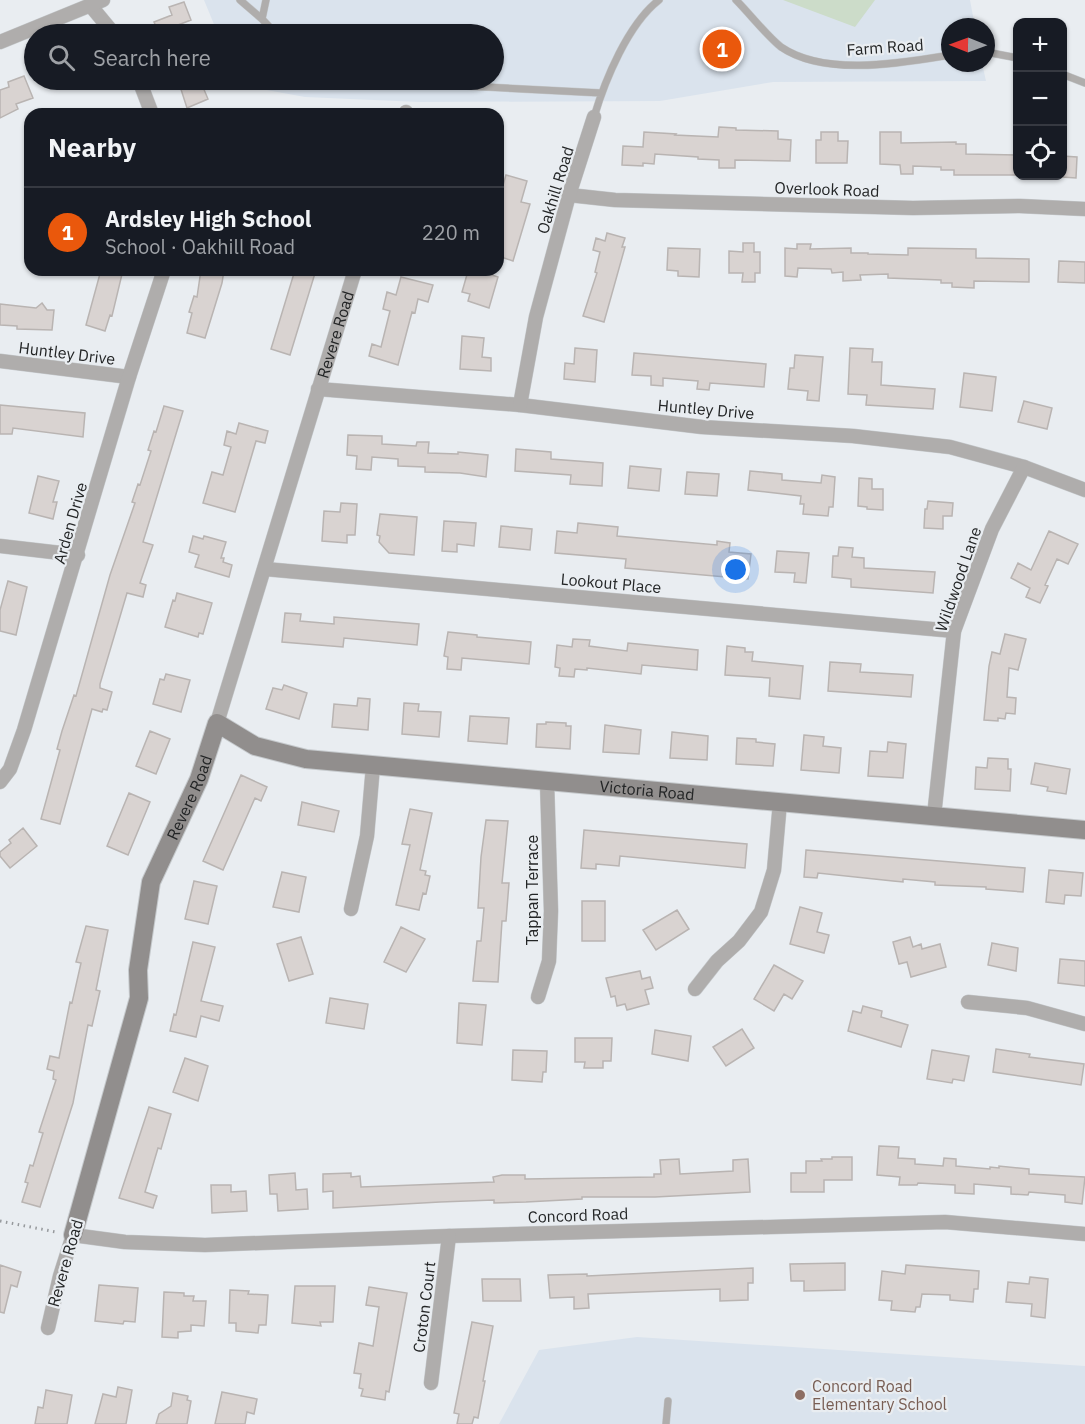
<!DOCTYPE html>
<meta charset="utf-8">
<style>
:root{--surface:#171b24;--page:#242831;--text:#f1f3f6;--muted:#9ea1a6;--line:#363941;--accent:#ea580c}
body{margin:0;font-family:"IBM Plex Sans",sans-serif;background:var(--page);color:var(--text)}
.controls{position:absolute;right:18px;top:18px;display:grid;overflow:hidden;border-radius:12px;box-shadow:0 2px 4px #0004}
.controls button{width:54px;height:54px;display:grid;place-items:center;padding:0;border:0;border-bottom:2px solid var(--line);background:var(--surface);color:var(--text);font:30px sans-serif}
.compass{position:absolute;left:941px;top:18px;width:54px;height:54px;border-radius:50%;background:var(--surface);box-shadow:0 2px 4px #0004;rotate:271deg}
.you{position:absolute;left:736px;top:570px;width:21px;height:21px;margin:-15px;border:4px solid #fff;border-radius:50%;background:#1a73e8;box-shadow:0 0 0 9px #1a73e833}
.badge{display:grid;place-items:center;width:39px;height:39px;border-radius:50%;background:var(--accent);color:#fff;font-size:20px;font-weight:700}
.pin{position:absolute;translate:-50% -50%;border:3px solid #fff;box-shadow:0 2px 6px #0006}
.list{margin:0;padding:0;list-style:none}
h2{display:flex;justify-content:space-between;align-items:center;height:78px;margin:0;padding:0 24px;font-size:26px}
h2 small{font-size:20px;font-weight:400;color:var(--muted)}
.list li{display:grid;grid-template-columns:39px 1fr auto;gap:18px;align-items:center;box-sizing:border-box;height:90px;padding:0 24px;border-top:2px solid var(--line)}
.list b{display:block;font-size:22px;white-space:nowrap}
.list p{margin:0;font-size:20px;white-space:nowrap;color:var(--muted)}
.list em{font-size:20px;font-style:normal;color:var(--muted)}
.icon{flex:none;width:33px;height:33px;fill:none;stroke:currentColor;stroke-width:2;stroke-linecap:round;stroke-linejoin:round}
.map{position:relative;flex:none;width:1085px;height:1424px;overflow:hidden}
.search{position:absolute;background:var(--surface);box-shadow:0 2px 4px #0004;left:24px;top:24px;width:480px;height:66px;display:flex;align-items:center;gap:15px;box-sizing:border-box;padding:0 21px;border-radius:33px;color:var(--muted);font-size:22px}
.panel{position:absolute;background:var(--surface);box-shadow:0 2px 4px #0004;left:24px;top:108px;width:480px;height:168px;border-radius:18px}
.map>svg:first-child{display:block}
.built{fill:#dae3ed}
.green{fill:#ccdcc9}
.building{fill:#d9d3d1;stroke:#b9b4b2;stroke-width:1.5}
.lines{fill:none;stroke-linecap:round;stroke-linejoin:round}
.lane-casing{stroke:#c5c9cc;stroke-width:8}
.street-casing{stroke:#c5c9cc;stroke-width:15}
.secondary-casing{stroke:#c5c9cc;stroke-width:20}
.path{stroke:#96999c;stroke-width:3;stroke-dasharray:1.5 4.5;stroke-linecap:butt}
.lane{stroke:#afadac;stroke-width:7}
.street{stroke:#afadac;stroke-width:14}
.secondary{stroke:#918e8d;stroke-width:18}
.education-dot{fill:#8d6e63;stroke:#e9edf1;stroke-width:2}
.labels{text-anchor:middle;stroke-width:4.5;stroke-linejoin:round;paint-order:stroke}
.street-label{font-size:16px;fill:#232526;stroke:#e9edf1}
.education-label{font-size:16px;fill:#785e54;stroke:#e9edf1;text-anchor:start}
</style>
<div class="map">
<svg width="1085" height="1424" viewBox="0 0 1085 1424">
<rect width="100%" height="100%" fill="#e9edf1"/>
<path class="built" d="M204,0H970L975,27H950V63H982L986,81L773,82L660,101L419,102L305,97L261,89L245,80H494V34H218Z
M637,1337L1085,1366V1424H499L539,1350Z"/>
<path class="green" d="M783,0H875L855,27Z"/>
<path class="building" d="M184,2L191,20L178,25L181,34H159L154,22L172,15L169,7Z
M24,76L33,98L16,104L18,109L0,118V90L9,87L8,82Z
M178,80H200L208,99L187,108Z
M719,127L736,128V130L778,131V139L791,140L790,161L735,160V168H719V160L698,159V157L655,154L654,164L643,163V166L622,165L623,146L643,147L644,132L676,134L675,135L718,137Z
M821,132H838V141H848L847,163H816V140H821Z
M880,132H901V143L956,142V144H966V154L1017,155V175H954V170H941V167L913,166V174H901L900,165L880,164Z
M1062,156L1077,157L1076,178L1062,177Z
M506,175L527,181L521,202L530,204L513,261L498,256V202Z
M607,233L625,238L622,247H625L604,322L583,316L597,273L595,272L600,252L593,250L596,238L605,241Z
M743,243H754V252H760V273H755V282H742L743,273H729V251L743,252Z
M797,244H811L810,249L851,248V253H868V254L908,255V248L976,249V258L1029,259V282L974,281V288L952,287V283H941V280L888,278V274L860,275L861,280L843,281V272L832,273L831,269L798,268L797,277L785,276V248L797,249Z
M668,248L700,249L699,277L678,276V271L667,270Z
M1059,261L1085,262V283L1058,282Z
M101,270H123L112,316L110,315L105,331L86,325Z
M201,270H224L222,283L205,338L187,333L192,313L189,312L194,296L197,297Z
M295,270H316L290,355L271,349Z
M477,270L498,277L489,308L468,301L470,294L462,292L468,271L476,274Z
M401,277L433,285L428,302L418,299L415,313L412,312L398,365L369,356L372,344L381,347L390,311L383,309L387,292L396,295Z
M42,303L47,310H54L52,330L17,329V326L0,325V304L36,308Z
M462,336L484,338L482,357L491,358V371L460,369Z
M575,348L597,350L595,382L564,379L565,363L574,364Z
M850,348L873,349L872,362H882L881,385L935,389L933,409L866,405L867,395L848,394Z
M634,353L766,364L764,387L710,383L709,390L697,389L698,381L663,378V386L651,385V376L632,375Z
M795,355L823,357L819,401L807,400L808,391L788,389L790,368H794Z
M964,373L996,377L992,411L960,407Z
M1024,401L1052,408L1047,429L1018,422Z
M0,405L85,413L83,437L13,428L12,434H0Z
M164,406L183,411L143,542L153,545L140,583L146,585L143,597L127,593L100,684V688L112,692L107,710L103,709L102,712L92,709L60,824L41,819L60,750L57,749L62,731L74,695L76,696L110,575L135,503L132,502L138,484L140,485L151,451L148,450L154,431L156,432Z
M239,423L268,431L265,443L256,441L235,512L203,503L212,472L223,475L231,447L224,445L227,431L236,434Z
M348,435L382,436V444L416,446L417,442H429L428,453L458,454V452L488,455L486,477L460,473L425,472V467L398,466V459L372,457L371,470L356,469L357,456L347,455Z
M516,449L551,452V459L603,463L602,486L570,484L571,475L515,471Z
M630,466L661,469L659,491L628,488Z
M750,471L782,474V480L821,483L822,475L835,477L833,507H829L828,516L803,514L804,504H800L801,496L748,490Z
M687,472L719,474L717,496L685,494Z
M38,476L59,481L53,502H57L53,519L29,513Z
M859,478L872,479V489H883V510L867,509V507L858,506Z
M928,501L953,503L952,516H943V529L924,528L925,509H927Z
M341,503L357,504L355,535H347V543L322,541L324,511L340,512Z
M380,514L417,517L414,555L389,553L379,542L380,536L377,535Z
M444,521L476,523L474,546L457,544V552L442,551Z
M578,523L618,527L617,536L717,545V541L730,543L729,552L751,554L748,579L625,568L626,559L555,553L557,531L577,533Z
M501,526L532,529L530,550L499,547Z
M1049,531L1078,544L1068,564L1057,559L1045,585L1048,586L1040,603L1026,597L1030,588L1011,578L1018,563L1031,570Z
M193,536L203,539L204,536L226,542L221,558H224L223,562L232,565L229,577L195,567L199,555L189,552Z
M839,547L853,548L852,557L864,558V568L935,572L933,593L851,587V579L832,577L833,556H838Z
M777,551L809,553L806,583L794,582L795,573L775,572Z
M8,581L27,587L16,635L0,631V610Z
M177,593L212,603L203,634L199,633L198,637L165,627L173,600L175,601Z
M285,613L301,614L300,621L334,624V617L419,624L417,645L344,638L343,647L282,642Z
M448,632L477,635V637L531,642L529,664L462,658L461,670L447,669L448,657L444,656Z
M1005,634L1026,639L1018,670L1009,668L1007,697L1016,698L1015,714L1006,713L1005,719L998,718V721L984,720L989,666L992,652L1000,654Z
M573,639L590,640L589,646L627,651L628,643L698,650L697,670L642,665L641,674L587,668V670L575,669L574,677L559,676L560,668L555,667L557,645L572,647Z
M727,646L745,648V652H753L752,661L803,666L800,699L769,696L770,678L725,675Z
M830,662L861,664L860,672L913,675L911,697L828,691Z
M166,674L190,680L181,712L153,704L160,679L164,680Z
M284,685L307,693L299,719L266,709L273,688L282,690Z
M358,698L370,699L368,730L332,727L334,704L357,706Z
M404,703L419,704L418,711L441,712L439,737L402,734Z
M470,716L509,718L507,744L468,741Z
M546,722L566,723V726H571L570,749L536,747L537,724H546Z
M605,725L641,730L639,754L603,752Z
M150,731L170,739L156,774L136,766Z
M672,732L708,736L707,760L670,758Z
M804,735L824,737L823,746L841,748L839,773L801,770Z
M737,738L756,739V742L775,744L773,766L736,764Z
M888,742L906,744L903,778L868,776L870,751L887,752Z
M988,758L1008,759V769H1011L1010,791L975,789L976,767L987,768Z
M1035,763L1070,769L1066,794L1047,791L1048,787L1031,784Z
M241,775L267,787L261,801L255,798L223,870L203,861Z
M129,793L150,802L128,855L107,846Z
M302,802L339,811L334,832L298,825Z
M410,809L432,813L420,870L426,871L425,875L430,876L426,894L423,893L419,910L396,905L410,845L402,844Z
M486,820L508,821L502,883H509L506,921H502L498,982L473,981L477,941H481L484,908H478L481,857Z
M23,828L37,846L10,868L0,856V852L11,843L9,840Z
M584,830L747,844L745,868L620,856L619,866L596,864V869L581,868Z
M806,850L1025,868L1023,892L986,889V887L935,885V882L903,879V882L893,881L818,873L817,878L804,877Z
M1049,870L1083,873L1081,896L1065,895L1064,904L1046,902Z
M282,872L306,877L299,912L273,907Z
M194,881L217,886L208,924L185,919Z
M582,901H605V941H582Z
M800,907L822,913L817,932L829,935L824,953L790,944Z
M677,910L689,929L656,950L643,930Z
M86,926L108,930L96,990L100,991L92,1026L88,1025L73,1103L40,1207L22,1202L28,1183L25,1182L30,1165L33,1166L43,1133L39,1132L56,1080L53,1079L54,1071L47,1069L50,1056L59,1058L70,1002L72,1003L81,963L76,962Z
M401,927L425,939L406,972L384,962Z
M301,937L313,974L289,981L277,944Z
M910,937L913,947L921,944L922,949L940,944L946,967L911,977L907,962L899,964L893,942Z
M193,942L215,947L201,1001L223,1006L219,1021L201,1016L196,1037L170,1031L174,1014L176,1015Z
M992,943L1018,948L1016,971L988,965Z
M1060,959L1085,961V986L1058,983Z
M774,965L803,981L792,999L784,994L774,1011L754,999Z
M640,971L642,979L650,977L653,988L645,990L649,1004L627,1010L625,1004L617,1006L615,996L611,997L606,978Z
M330,998L368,1004L364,1029L326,1023Z
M459,1003L486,1005L482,1045L457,1043Z
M863,1006L882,1011L881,1017L908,1025L901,1047L848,1031L853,1011L861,1013Z
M742,1029L754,1048L726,1066L713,1047Z
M655,1030L691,1036L688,1061L652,1054Z
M575,1038H612L611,1061H603V1068H584L585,1062H575Z
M996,1049L1030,1054L1029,1057L1084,1064L1081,1085L993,1072Z
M513,1050L547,1051L546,1072H543L542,1082L512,1080Z
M932,1050L969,1056L964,1081L953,1079L952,1083L927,1079Z
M185,1058L208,1066L198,1101L173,1092Z
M149,1107L171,1114L161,1149L158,1148L145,1192L157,1196L153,1208L119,1198Z
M879,1146L899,1147L898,1158L915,1159V1164L943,1166L944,1158L956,1159V1166L990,1169V1167L999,1168V1166L1029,1169V1174L1085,1177L1082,1204L1065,1202V1195L1029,1192L1028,1195L1011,1194V1187L974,1184V1194L955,1193V1185L918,1183L917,1185H899L900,1177L877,1175Z
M832,1157H852V1180H824V1192H791V1173H806V1161H822L821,1159H832Z
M679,1159L680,1174L733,1171V1160L748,1159L750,1192L655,1197H582V1199L526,1202L494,1203V1200L440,1202L333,1208V1191L323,1192V1174L351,1173V1177L360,1176L361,1187L494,1182L493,1177L502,1175H525V1179L654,1177V1174H661L660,1160Z
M295,1173L296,1190L307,1189L308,1209L278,1211L277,1194H270L269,1175Z
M211,1185H231V1192L246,1191L247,1211L212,1213Z
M845,1263V1290L804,1291V1281H791L790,1264Z
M0,1265L21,1272L17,1287L11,1285L4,1313L0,1312Z
M906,1265L979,1271L978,1289H974L973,1302L950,1300V1295L922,1294L920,1307H916L915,1312L891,1310L892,1301L879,1300L882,1271L905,1274Z
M753,1268V1283H748V1300L720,1301V1289L588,1294L589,1308L574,1309V1297L550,1298L548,1275L587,1274V1276Z
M1030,1277L1048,1279L1045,1318L1031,1316L1032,1304L1006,1302L1008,1282L1029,1284Z
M482,1279H520L521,1301H483Z
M99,1285L138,1288L135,1322L124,1321L123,1324L95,1321Z
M295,1286H335L333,1322H320L321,1326L292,1323Z
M369,1287L407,1293L389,1392L386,1391L385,1400L361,1396L363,1389L359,1388L361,1374L354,1373L359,1343L373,1346L379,1307L366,1305Z
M230,1290L249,1291L248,1294L268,1295L266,1325H259L258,1333L236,1331V1323H229Z
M164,1292L184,1293V1296H194L193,1301H206L204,1326L191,1325V1331L178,1332V1338L162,1337Z
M472,1322L493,1326L483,1381H485L478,1418L474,1417L472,1424H457L459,1414L454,1413Z
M118,1387L132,1390L126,1424H95L103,1394L116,1397Z
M46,1390L72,1395L67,1424H35L38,1407L43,1408Z
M222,1392L257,1399L254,1414L247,1412L245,1424H215Z
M173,1393L188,1396L187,1400L191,1401L187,1424H156L159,1414L171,1406Z"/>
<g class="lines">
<defs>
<path id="lane" d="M240,0L262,19
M266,0L262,19L276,34
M736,0C749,13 767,36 781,47C825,77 901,63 950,55
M986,52L1018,58
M1062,74L1085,83
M352,80L601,93
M594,117C605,80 628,24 659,0
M666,1424L668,1401"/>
<g id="street">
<path d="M90,5L114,34"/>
<path d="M0,42L103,0"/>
<path d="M139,80L152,114"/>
<path d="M405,114L406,112"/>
<path d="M569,195L615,200L913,208L1020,206L1085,209"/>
<path d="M0,361L129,377"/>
<path d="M318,389L520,405L702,427L853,436L950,447L1024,467L1085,490"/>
<path d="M520,405L536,317L569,195L594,117"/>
<path d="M0,546L78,555"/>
<path d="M265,569L954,631"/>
<path id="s1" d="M217,723L355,270"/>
<path d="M0,782L10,769L24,730L129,377L164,270"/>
<path d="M934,816L954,631L992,529L1024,467"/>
<path d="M351,909L367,836L373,766"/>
<path d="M695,989L717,961L739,941L761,912L774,870L780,802"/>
<path d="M538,997L549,961L551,911L547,782"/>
<path d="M968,1002L1027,1008L1085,1024"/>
<path d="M48,1328L60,1276L73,1235L125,1242L205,1245L449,1236L945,1222L1085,1234"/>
<path d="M431,1383L449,1236"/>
</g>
<g id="secondary">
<path id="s2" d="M73,1235L139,998L138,970L151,882L199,779L217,723L255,746L306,759L1085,830"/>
</g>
</defs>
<use href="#lane" class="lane-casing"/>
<use href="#street" class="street-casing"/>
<use href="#secondary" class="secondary-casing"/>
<path class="path" d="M0,1221L56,1232"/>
<use href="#lane" class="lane"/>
<use href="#street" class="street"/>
<use href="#secondary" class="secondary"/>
</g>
<circle class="education-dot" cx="800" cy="1395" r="6"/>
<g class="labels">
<g class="street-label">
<text transform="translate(885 47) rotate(-4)" y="6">Farm Road</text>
<text transform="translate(827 189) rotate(2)" y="6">Overlook Road</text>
<text transform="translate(555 190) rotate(-73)" y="6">Oakhill Road</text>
<text dy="6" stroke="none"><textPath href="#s1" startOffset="406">Revere Road</textPath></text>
<text transform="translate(67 353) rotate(7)" y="6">Huntley Drive</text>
<text transform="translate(706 409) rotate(5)" y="6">Huntley Drive</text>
<text transform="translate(70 523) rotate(-74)" y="6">Arden Drive</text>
<text transform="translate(958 579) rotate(-71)" y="6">Wildwood Lane</text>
<text transform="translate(611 583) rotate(5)" y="6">Lookout Place</text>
<text dy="6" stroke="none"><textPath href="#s2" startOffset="975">Victoria Road</textPath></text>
<text dy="6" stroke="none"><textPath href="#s2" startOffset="456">Revere Road</textPath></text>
<text transform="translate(532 890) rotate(-90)" y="6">Tappan Terrace</text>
<text transform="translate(578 1215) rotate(-2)" y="6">Concord Road</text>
<text transform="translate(65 1263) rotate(-74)" y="6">Revere Road</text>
<text transform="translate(424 1307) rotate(-83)" y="6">Croton Court</text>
</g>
<g class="education-label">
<text x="812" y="1392">Concord Road<tspan x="812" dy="18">Elementary School</tspan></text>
</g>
</g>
</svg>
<div class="controls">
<button>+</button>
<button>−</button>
<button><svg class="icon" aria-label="locate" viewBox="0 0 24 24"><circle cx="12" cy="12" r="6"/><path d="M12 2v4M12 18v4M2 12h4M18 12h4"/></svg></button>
</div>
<svg class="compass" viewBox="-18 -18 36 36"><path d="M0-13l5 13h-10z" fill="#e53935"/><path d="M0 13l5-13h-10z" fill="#9ea1a6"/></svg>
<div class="you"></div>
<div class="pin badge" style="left:722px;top:49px">1</div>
<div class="search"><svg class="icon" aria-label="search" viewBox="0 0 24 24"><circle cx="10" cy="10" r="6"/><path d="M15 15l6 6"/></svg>Search here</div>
<section class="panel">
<h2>Nearby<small></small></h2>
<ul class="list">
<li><span class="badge">1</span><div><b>Ardsley High School</b><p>School · Oakhill Road</p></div><em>220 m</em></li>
</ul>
</section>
</div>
